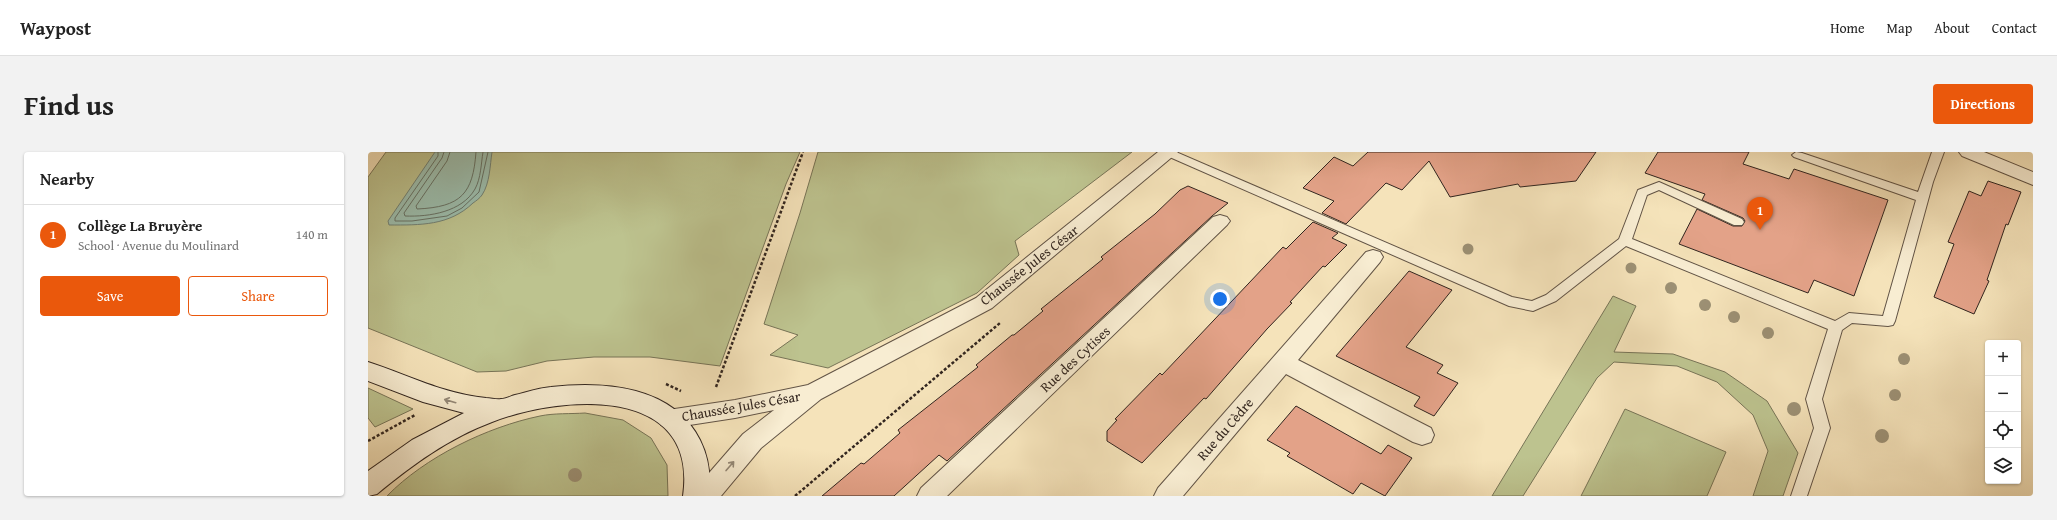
<!DOCTYPE html>
<meta charset="utf-8">
<style>
:root{--surface:#fff;--page:#f2f2f2;--text:#222;--muted:#767676;--line:#e0e0e0;--accent:#ea580c}
body{margin:0;font-family:"Gentium Book Plus",serif;background:var(--page);color:var(--text)}
.controls{position:absolute;right:12px;bottom:12px;display:grid;overflow:hidden;border-radius:4px;box-shadow:0 1px 3px #0004}
.controls button{width:36px;height:36px;display:grid;place-items:center;padding:0;border:0;border-bottom:1px solid var(--line);background:var(--surface);color:var(--text);font:20px sans-serif}
.you{position:absolute;left:852px;top:147px;width:14px;height:14px;margin:-10px;border:3px solid #fff;border-radius:50%;background:#1a73e8;box-shadow:0 0 0 6px #1a73e833}
.badge{display:grid;place-items:center;width:26px;height:26px;border-radius:50%;background:var(--accent);color:#fff;font-size:13px;font-weight:700}
.pin{position:absolute;translate:-50% -33px;filter:drop-shadow(0 1px 2px #0008)}
.pin::after{content:'';position:absolute;top:21px;width:14px;height:12px;background:inherit;clip-path:polygon(0 0,100% 0,50% 100%)}
.list{margin:0;padding:0;list-style:none}
h2{display:flex;justify-content:space-between;align-items:center;height:52px;margin:0;padding:0 16px;font-size:17px}
h2 small{font-size:13px;font-weight:400;color:var(--muted)}
.list li{display:grid;grid-template-columns:26px 1fr auto;gap:12px;align-items:center;box-sizing:border-box;height:60px;padding:0 16px;border-top:1px solid var(--line)}
.list b{display:block;font-size:15px;white-space:nowrap}
.list p{margin:0;font-size:13px;white-space:nowrap;color:var(--muted)}
.list em{font-size:13px;font-style:normal;color:var(--muted)}
.actions{display:flex;gap:8px;padding:12px 16px}
.actions a{flex:1;padding:9px 0;border:1px solid var(--accent);border-radius:4px;text-align:center;font-size:14px;color:var(--accent)}
.actions .main{background:var(--accent);color:#fff}
.icon{flex:none;width:22px;height:22px;fill:none;stroke:currentColor;stroke-width:2;stroke-linecap:round;stroke-linejoin:round}
.map{position:relative;flex:none;width:1665px;height:344px;overflow:hidden;border-radius:4px}
header{display:flex;align-items:center;gap:24px;box-sizing:border-box;height:56px;padding:0 20px;background:var(--surface);border-bottom:1px solid var(--line)}
header strong{font-size:19px}
nav{display:flex;gap:22px;margin-inline-start:auto;font-size:14px}
.intro{display:flex;align-items:center;justify-content:space-between;box-sizing:border-box;height:96px;padding:0 24px}
h1{margin:0;font-size:28px}
.button{padding:10px 18px;border-radius:4px;background:var(--accent);color:#fff;font-size:14px;font-weight:700}
main{display:flex;gap:24px;padding:0 24px}
aside{flex:1;background:var(--surface);border-radius:4px;box-shadow:0 1px 3px #0004}
.map>svg:first-child{display:block}
.green{fill:#bdc38f;stroke:#777457}
.water{fill:#9cbeae;stroke:#718175}
.lines{fill:none;stroke-linecap:round;stroke-linejoin:round}
.shore{stroke:#667266;stroke-width:1}
.building{fill:#e3a288;stroke:#31251f}
.service-casing{stroke:#625446;stroke-width:2}
.minor-casing{stroke:#625446;stroke-width:2}
.secondary-casing{stroke:#31251f;stroke-width:2}
.path{stroke:#31251f;stroke-width:2.5;stroke-dasharray:3 2;stroke-linecap:butt}
.service{fill:#f8edd2;fill-rule:evenodd}
.minor{fill:#f8edd2;fill-rule:evenodd}
.secondary{fill:#f8edd2;fill-rule:evenodd}
.tree{fill:#9c9074}
.oneway{stroke:#948978}
.labels{text-anchor:middle;stroke-width:3.5;stroke-linejoin:round;paint-order:stroke}
.street-label{font-size:14px;fill:#31251f;stroke:#f8edd2}
</style>
<header>
<strong>Waypost</strong>
<nav><a>Home</a><a>Map</a><a>About</a><a>Contact</a></nav>
</header>
<div class="intro"><h1>Find us</h1><a class="button">Directions</a></div>
<main>
<aside>
<h2>Nearby<small></small></h2>
<ul class="list">
<li><span class="badge">1</span><div><b>Collège La Bruyère</b><p>School · Avenue du Moulinard</p></div><em>140 m</em></li>
</ul>
<div class="actions"><a class="main">Save</a><a>Share</a></div>
</aside>
<div class="map">
<svg width="1665" height="344" viewBox="0 0 1665 344">
<rect width="100%" height="100%" fill="#f5e3ba"/>
<filter id="stains"><feTurbulence type="fractalNoise" baseFrequency=".005" numOctaves="4"/><feColorMatrix values="0 0 0 0 .2 0 0 0 0 .09 0 0 0 0 .02 0 0 0 .5 -.17"/></filter>
<radialGradient id="worn" r=".72"><stop offset=".6" stop-color="#630" stop-opacity="0"/><stop offset="1" stop-color="#630" stop-opacity=".3"/></radialGradient>
<path class="green" d="M18,0H432L418,32L352,214L282,205H226L179,209L138,219L109,220L0,176V25Z
M450,0H764L647,89L651,103L609,141L460,216L402,203L430,183L396,172L432,61Z
M1245,144L1268,154L1246,200L1305,202L1357,220L1399,249L1430,301L1415,344H1385L1400,299L1385,263L1349,230L1309,214L1246,210L1229,226L1155,344H1124Z
M0,236L45,257L7,275L0,266Z
M1257,257L1358,300L1339,344H1213Z
M217,261L255,268L283,286L299,313L300,344H19C57,305 119,275 172,264C186,261 203,262 217,261Z"/>
<path class="water" d="M67,0H124C122,13 122,31 114,43C112,46 108,49 105,51C81,74 52,73 21,73L20,69Z"/>
<g class="lines">
<path class="shore" d="M70,0V4L27,66V69H44L79,64L94,56L111,40L120,0
M76,0L74,6L36,61L37,64C61,65 94,60 107,37C113,26 113,12 115,0
M82,0L79,9L48,54L49,57C93,55 105,42 108,0"/>
</g>
<path class="building" d="M1000,0H1228L1208,29L1152,35L1150,32L1082,45L1061,9L1034,38L1018,31L978,72L954,61L966,49L935,36L966,5L985,14Z
M1290,0H1381L1375,12L1421,27L1426,17L1520,48L1486,144L1446,128L1440,141L1311,92L1329,57L1365,74H1374L1377,69L1375,66L1334,48L1337,42L1277,21Z
M1620,29L1653,40L1640,73L1638,72L1619,128L1621,129L1606,162L1566,145L1586,92L1580,90L1601,39L1613,44Z
M820,34L860,51L844,64L579,309L571,303L526,344H454L493,311L496,312L532,281L530,278L610,215L608,213L644,183H646L675,159L673,157L735,107L733,105L787,62L812,38Z
M945,70L970,81L964,86L979,93L957,115L955,114L922,150L924,151L899,177L838,247L836,246L774,311L739,289V279L749,268L747,267L792,221L794,223L915,95L918,97Z
M1041,119L1084,138L1038,195L1075,213L1069,221L1090,231L1066,264L1046,254L1052,245L968,204Z
M928,254L1013,302L1020,293L1044,306L1017,344L993,331L985,342L919,304L922,301L899,288Z"/>
<g class="lines">
<defs>
<path id="service" d="M796,0H808L1144,145L1164,149L1178,143L1251,87L1270,38L1291,30L1374,67L1376,70L1374,73H1366L1291,38L1279,43L1264,87L1467,169L1481,161L1515,164L1548,48L1426,5L1424,3L1428,0L1434,1L1550,40L1564,0H1576L1565,30L1527,169L1525,173L1520,174L1484,171L1474,178L1454,247L1462,276L1439,344H1423L1446,276L1438,247L1460,177L1258,94L1188,149L1165,159L1141,154L797,3Z"/>
<path id="minor" d="M790,0H810L624,156L453,247L393,296L353,344H324L328,336L375,282L406,258L367,266L302,276L293,273L290,266L293,259L367,248L440,233L608,146Z
M1591,0H1616L1665,20V33L1594,4Z
M852,63L859,65L862,69L859,73L579,344H549L553,336L845,65Z
M1005,98L1012,100L1015,105L1012,110L930,208L1063,276L1066,283L1063,290L1054,293L1045,290L918,222L815,344H786L790,336L998,100Z"/>
<path id="secondary" d="M0,210C40,223 76,242 118,246C123,246 129,248 133,247C138,247 143,244 147,243C159,240 171,236 183,235C237,229 305,234 332,288C341,306 343,324 341,344H315C331,232 193,243 124,270C81,286 44,313 9,342L0,344V319L44,288L96,261L55,250L0,229Z"/>
</defs>
<use href="#service" class="service-casing"/>
<use href="#minor" class="minor-casing"/>
<use href="#secondary" class="secondary-casing"/>
<path class="path" d="M298,232L313,239
M348,235L435,0
M0,289L47,263
M427,344L632,171"/>
<use href="#service" class="service"/>
<use href="#minor" class="minor"/>
<use href="#secondary" class="secondary"/>
</g>
<g class="tree">
<circle cx="1100" cy="97" r="5.5"/>
<circle cx="1263" cy="116" r="5.5"/>
<circle cx="1303" cy="136" r="6"/>
<circle cx="1337" cy="153" r="6"/>
<circle cx="1366" cy="165" r="6"/>
<circle cx="1400" cy="181" r="6"/>
<circle cx="1536" cy="207" r="6"/>
<circle cx="1527" cy="243" r="6"/>
<circle cx="1426" cy="257" r="7"/>
<circle cx="1514" cy="284" r="7"/>
<circle cx="207" cy="323" r="7"/>
</g>
<defs><path id="oneway-shaft" d="M-6 0H5M1.5-3L5.5 0L1.5 3" fill="none" stroke-width="1.6" stroke-linecap="round" stroke-linejoin="round"/></defs>
<g class="oneway">
<use href="#oneway-shaft" transform="translate(82 249) rotate(-164)"/>
<use href="#oneway-shaft" transform="translate(362 314) rotate(-49)"/>
</g>
<g class="labels">
<g class="street-label">
<text transform="translate(661 113) rotate(-38)" y="5">Chaussée Jules César</text>
<text transform="translate(707 207) rotate(-43)" y="5">Rue des Cytises</text>
<text transform="translate(373 254) rotate(-10)" y="5">Chaussée Jules César</text>
<text transform="translate(857 277) rotate(-49)" y="5">Rue du Cèdre</text>
</g>
</g>
<rect width="100%" height="100%" filter="url(#stains)"/>
<rect width="100%" height="100%" fill="url(#worn)"/>
</svg>
<div class="controls">
<button>+</button>
<button>−</button>
<button><svg class="icon" aria-label="locate" viewBox="0 0 24 24"><circle cx="12" cy="12" r="6"/><path d="M12 2v4M12 18v4M2 12h4M18 12h4"/></svg></button>
<button><svg class="icon" aria-label="layers" viewBox="0 0 24 24"><path d="M12 4l9 5-9 5-9-5zM3 14l9 5 9-5"/></svg></button>
</div>
<div class="you"></div>
<div class="pin badge" style="left:1392px;top:78px">1</div>
</div>
</main>
